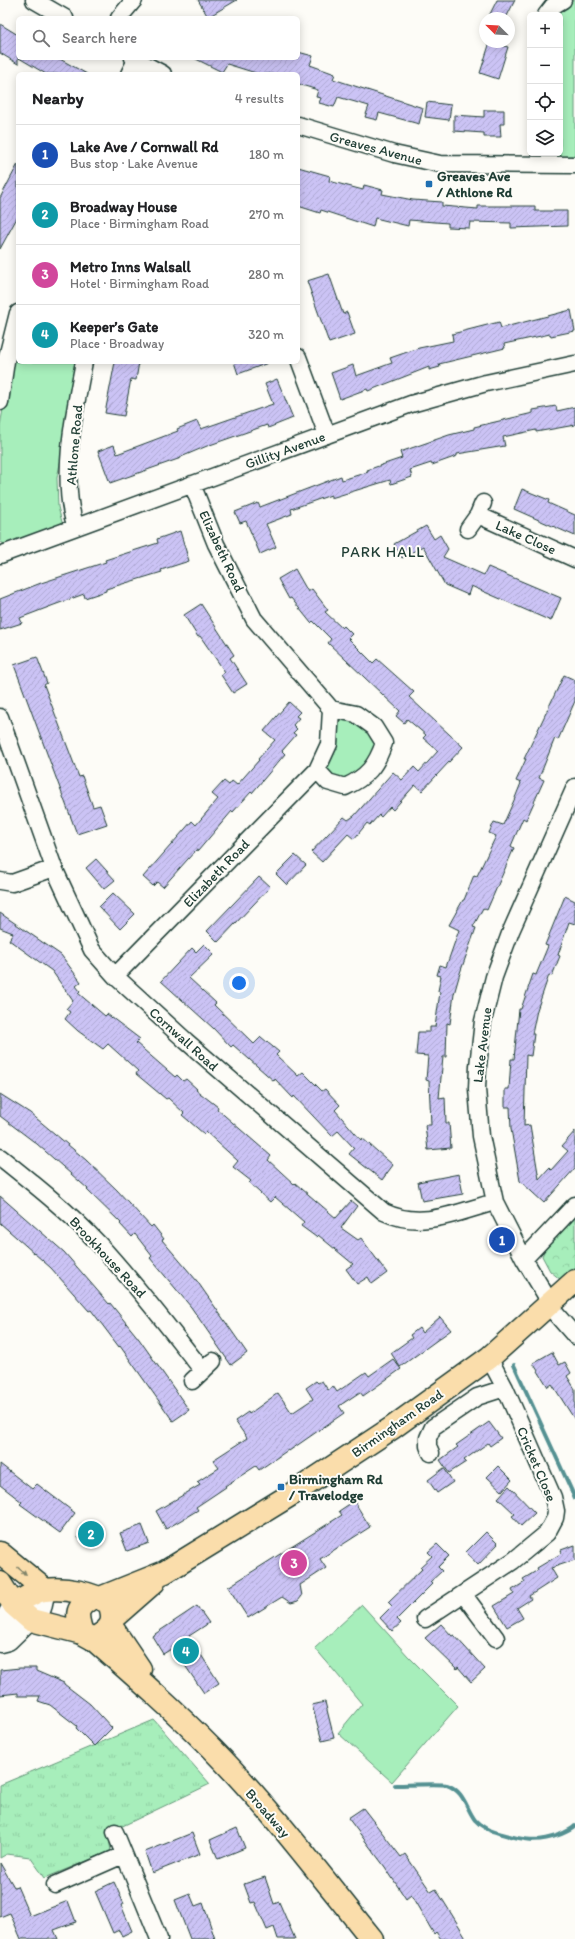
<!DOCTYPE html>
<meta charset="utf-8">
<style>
:root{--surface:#fff;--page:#f6f6f6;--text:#202124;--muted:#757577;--line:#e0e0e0;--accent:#1f6fb2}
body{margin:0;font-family:Itim,sans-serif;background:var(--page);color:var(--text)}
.controls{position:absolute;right:12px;top:12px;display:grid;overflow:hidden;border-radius:6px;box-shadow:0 2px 10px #0003}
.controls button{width:36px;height:36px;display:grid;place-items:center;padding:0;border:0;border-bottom:1px solid var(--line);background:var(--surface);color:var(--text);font:20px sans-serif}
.compass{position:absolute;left:479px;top:12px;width:36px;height:36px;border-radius:50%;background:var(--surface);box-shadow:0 2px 10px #0003;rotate:294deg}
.you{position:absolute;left:239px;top:983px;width:14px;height:14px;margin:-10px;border:3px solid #fff;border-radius:50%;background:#1a73e8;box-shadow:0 0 0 6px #1a73e833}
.badge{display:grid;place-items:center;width:26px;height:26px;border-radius:50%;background:var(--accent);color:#fff;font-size:13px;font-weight:700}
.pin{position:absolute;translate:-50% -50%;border:2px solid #fff;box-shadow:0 1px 4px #0006}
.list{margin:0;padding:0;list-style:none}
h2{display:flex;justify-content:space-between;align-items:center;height:52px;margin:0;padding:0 16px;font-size:17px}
h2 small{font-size:13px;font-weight:400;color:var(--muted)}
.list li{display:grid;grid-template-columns:26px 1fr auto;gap:12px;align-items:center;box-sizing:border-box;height:60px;padding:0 16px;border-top:1px solid var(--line)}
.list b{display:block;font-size:15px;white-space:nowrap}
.list p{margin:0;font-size:13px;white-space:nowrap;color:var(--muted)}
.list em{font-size:13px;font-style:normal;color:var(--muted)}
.icon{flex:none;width:22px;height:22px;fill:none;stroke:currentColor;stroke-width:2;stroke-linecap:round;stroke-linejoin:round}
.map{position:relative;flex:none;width:575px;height:1939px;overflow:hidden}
.search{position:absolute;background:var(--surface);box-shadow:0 2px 10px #0003;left:16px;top:16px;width:284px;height:44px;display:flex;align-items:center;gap:10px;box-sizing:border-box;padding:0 14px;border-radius:6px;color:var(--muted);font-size:15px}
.panel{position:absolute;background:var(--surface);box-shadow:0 2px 10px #0003;left:16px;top:72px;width:284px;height:292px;border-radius:6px}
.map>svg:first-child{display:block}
.grass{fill:#a7eebb;stroke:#639678}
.forest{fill:url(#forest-crowns);stroke:#639678}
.park{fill:url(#park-tufts);stroke:#639678}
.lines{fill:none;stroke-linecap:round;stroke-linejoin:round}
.stream{stroke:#549192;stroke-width:4}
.building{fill:url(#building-hatch);stroke:#1f3d34}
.minor-casing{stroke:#1f3d34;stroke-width:19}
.tertiary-casing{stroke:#1f3d34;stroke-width:23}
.trunk-casing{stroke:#1f3d34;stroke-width:25}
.minor{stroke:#fdfcf7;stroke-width:16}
.tertiary{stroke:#fdfcf7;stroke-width:20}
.trunk{stroke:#faddab;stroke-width:22}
.oneway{fill:#82856a}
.poi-dot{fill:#1f6fb2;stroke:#fdfcf7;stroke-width:1.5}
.labels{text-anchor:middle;stroke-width:4;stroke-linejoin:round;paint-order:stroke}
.street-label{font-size:14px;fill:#1f3d34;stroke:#fdfcf7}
.poi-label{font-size:14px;font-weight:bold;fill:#1f3d34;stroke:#fdfcf7;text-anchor:start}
.neighbourhood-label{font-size:15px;letter-spacing:1px;fill:#1f3d34;stroke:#fdfcf7}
</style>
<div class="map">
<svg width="575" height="1939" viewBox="0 0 575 1939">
<defs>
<pattern id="forest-crowns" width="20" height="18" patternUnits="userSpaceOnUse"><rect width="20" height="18" fill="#a7eebb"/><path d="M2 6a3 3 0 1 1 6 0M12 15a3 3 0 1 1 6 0" fill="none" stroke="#8fcda1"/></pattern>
<pattern id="park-tufts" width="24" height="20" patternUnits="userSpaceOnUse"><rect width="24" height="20" fill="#a7eebb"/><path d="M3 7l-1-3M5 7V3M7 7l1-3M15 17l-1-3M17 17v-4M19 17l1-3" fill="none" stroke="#8fcda1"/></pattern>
<pattern id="building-hatch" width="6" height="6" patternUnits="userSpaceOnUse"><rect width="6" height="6" fill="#cbc3f5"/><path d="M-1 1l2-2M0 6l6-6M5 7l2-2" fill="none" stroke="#aea8d3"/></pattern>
</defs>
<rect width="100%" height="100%" fill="#fdfcf7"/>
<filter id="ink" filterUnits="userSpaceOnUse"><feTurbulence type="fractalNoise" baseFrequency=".025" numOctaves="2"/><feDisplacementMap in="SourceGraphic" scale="8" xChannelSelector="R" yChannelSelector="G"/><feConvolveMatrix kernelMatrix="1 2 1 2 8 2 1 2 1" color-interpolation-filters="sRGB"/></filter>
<g filter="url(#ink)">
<path class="grass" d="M567,0H575V156L549,157L541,153H560V15H549Z
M18,323V362H77L68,426L57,478L58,507L62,522L57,529L12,547L0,542V426Z
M343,716L356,718L373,738L377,749L352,779L335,781L327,770C329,758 335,755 337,746C340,735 332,726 343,716Z
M362,1605L408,1656L458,1706L392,1782L338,1733L362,1704L315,1648Z"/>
<path class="forest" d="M575,1214V1266L561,1280L550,1271L542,1256L548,1243Z"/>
<path class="park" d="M154,1720L210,1784L108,1833L111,1851L45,1878L30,1857L7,1854L0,1858V1785Z"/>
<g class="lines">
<path class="stream" d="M514,1365L575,1498
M395,1785C404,1785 442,1783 447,1785C464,1791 466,1808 475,1820C483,1829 492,1831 502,1834C523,1840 538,1843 559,1835C565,1832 570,1831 575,1826"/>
</g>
<path class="building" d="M198,0H237L208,17Z
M497,0H515L506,18H488Z
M0,24L18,35V64L0,53Z
M490,42L508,47L498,79L480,73Z
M298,52L313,56L310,65L335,74L333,79L423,108L419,124L379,113L377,120L365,117L369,106L338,97L334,107L319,103L321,98L316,97L318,90L298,84V74H259L227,64L222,72L194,58H298Z
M19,58H58L87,74H46Z
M427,102L451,105L449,120L425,117Z
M484,110H504V124H500L501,137H484V133L454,131V115L484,117Z
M18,164V216L0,249V198Z
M298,167L330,176L329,181L363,190L364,185L383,190L382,194L413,200L442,202V206L478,209V206H535V211H567V226L511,228V223L470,222L469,228L448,227V223L409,220L408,226L375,218L373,227L321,210L320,213L298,206Z
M329,274L343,314L347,312L355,334L329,343L307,281Z
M571,310L575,331L551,336L550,334L504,344L505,348L439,364L440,367L429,370V367L368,391L367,389L340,399L331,373L353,365L356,376L392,363L390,358L419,348L453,341L452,334L499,322L501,328Z
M115,362H139L136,380L131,379L124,416L105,413Z
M234,362H268V363L238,374Z
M277,379L293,418L268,428L267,425L207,446L181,457V458L110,483L98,451L114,445L117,454L178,431L177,429L197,421L201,429L273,404L265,384Z
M556,406L557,411L575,407V425L536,432V430L503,437L505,446L457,454V456L432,465L431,463L410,470L412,477L391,484L390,480L331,498V495L291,509L292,514L266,524L276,547L260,554L246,521L240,523L235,512L258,503L260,507L341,476L342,480L368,472L367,470L402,458L400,452L449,435L474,429V427L533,413V410Z
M522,489L549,500L548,503L575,515V536L514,509Z
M426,526L434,539L440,535L448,549L443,557L484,575L488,567L561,598L551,621L471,586L468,595L445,585L423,546L402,558L394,544Z
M180,531L189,561L161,570L162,572L106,589V591L85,598L84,594L54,605L20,618L22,623L0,630V599L41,583L106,562L105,560L158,543L157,539Z
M295,569L308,592L312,589L328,610L325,612L342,628L344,626L352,634L348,638L373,663L377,659L414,692L409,697L463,747L422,791L415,785L393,810L390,807L381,817L379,815L370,825L367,823L354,839L348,834L322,862L311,852L344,817L348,820L354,816L393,772L402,780L414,767L419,772L438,751L423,738L426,735L407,719L404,723L396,716L400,711L328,643L331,639L313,621L311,623L291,598L289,599L278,579Z
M201,604L234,655L230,658L247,684L233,693L221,675L225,672L200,636L198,637L184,615Z
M37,657L47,683L44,685L79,777L82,776L93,807L100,805L107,824L77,834L14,665Z
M564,675L575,680V701L558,740L555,738L539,778L544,780L526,820L523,818L511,846L514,848L487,910L483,908L473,927L476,928L460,973L454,994L450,1024L447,1023L446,1057H443L439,1098L445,1097L446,1123H449L451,1148L428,1150L425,1125H431L429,1081L426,1080L428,1056L416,1055L418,1032H430V1027H435L440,992L438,991L441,976L437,975L440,965L446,967L459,930L449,925L463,900H464L474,875L477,876L496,836L489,833L494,822L503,825L515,798L521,783L516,781L526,759H524Z
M289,702L300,712L296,716L299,718L293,725L297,729L293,733L296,735L282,751L285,754L252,793L251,792L233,812L232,811L198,851L196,850L163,887L157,882L153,886L143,877L192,821L196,825L218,799L212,794L224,781L229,785L232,781L237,785L259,760L258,759L275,740L264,731Z
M295,855L306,865L287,885L276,874Z
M96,859L115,880L104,889L86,868Z
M259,877L270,887L218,942L207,931Z
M113,893L135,914L120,929L99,907Z
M565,896L575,901V924L569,922L558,955L560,956L552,976L549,975L537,1010L532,1034H534L531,1056L526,1055L524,1126L530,1125L539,1179L549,1168L551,1170L568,1151L562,1146L575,1131V1168L544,1203L520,1181L511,1129L510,1107H505V1089H509L511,1059H514L519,1009H521L533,974L536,975L548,946L545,945Z
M0,913L61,955L81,982L76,986L80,991L78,993L105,1016L107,1014L140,1039L136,1043L175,1077L177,1075L183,1081L186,1079L197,1089L196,1090L218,1107L217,1109L271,1156L268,1160L294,1184L295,1183L336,1218L351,1201L357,1206L341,1228L358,1240L361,1238L387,1273L372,1284L368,1277L357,1284L346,1269L353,1264L318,1235L316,1237L301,1226L304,1222L275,1197L270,1202L249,1183L251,1181L233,1167L238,1161L206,1132L204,1134L182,1115L184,1113L168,1098L166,1099L136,1074L138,1071L108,1044L103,1049L78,1031L65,1019L70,1012L66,1009L73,1001L52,971L9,940L13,933L0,928Z
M204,944L214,954L189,978L216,1003L214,1005L254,1044L261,1037L279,1052L276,1055L298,1076L303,1072L322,1091L325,1089L340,1105L335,1110L361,1140L362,1138L393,1165L382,1180L349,1154L354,1148L338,1131L332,1136L294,1096L293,1098L275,1079L274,1081L233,1045L231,1047L213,1028L161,981L192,948L196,952Z
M0,1094L30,1113L86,1160L117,1190L151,1227L153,1225L164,1239L162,1240L197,1281L247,1353L231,1365L191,1307L150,1258L152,1256L135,1234L132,1237L120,1224L121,1223L87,1190L88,1189L37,1144L0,1116Z
M459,1174L463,1194L422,1201L418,1182Z
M0,1196L64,1252L109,1304L110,1303L139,1339L189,1410L173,1421L120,1346L119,1347L91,1310L89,1311L51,1268L0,1223Z
M440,1317L451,1330L400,1367L391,1353L412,1338L410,1335L419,1328L422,1333Z
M552,1352L559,1365L565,1362L571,1373L567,1376L575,1389V1420L552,1384L548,1387L533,1363Z
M393,1359L401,1369L363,1396L360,1392L339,1406L344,1413L289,1451L288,1450L259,1470L256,1466L225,1486L226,1487L196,1507L198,1510L166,1529L156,1511L200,1485L197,1482L219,1468L213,1460L247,1438L235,1421L248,1412L249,1414L278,1393L292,1413L313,1399L306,1388L316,1381L318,1383L322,1381L328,1390L333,1386L337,1392L366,1372L369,1376Z
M489,1422L501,1438L490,1446L488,1443L464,1460L466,1462L449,1473L440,1460L458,1447L456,1445Z
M0,1464L32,1489L37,1484L75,1513L60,1533L20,1504L22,1502L0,1485Z
M498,1466L512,1480L502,1491L487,1477Z
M444,1468L453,1482L437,1493L428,1480Z
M509,1486L535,1513L521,1526L512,1516L515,1514L498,1498Z
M354,1501L370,1527L320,1559L326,1568L300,1585L302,1596L298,1601L291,1603L282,1597L248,1618L228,1587L342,1515L339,1511Z
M82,1524L104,1529L101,1542L78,1538Z
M142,1525L149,1543L127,1551L120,1533Z
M486,1532L498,1544L478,1565L466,1552Z
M437,1544L449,1556L438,1567L442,1571L430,1582L432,1584L397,1619L401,1623L392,1631L380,1618L392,1606L388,1602L422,1569L420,1567L432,1556L428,1552Z
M575,1545V1560L551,1568L557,1578L529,1596L531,1599L517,1608L523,1618L507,1627L494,1606L514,1594L512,1590L525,1582L523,1579L538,1570L537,1568L562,1553L561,1550Z
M197,1606L209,1623L189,1636L219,1683L204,1693L173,1648L163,1654L152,1636Z
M441,1624L452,1636L454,1635L485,1669L471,1682L458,1667L457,1669L425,1638Z
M20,1668H36V1671L64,1683V1684L90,1704L112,1728L94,1746L76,1728L77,1726L50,1705L38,1701L40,1696H18V1693L0,1695V1670Z
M325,1702L334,1738L322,1741L312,1705Z
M363,1808L401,1857L405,1854L431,1892L436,1889L467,1939H441L436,1932L434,1934L411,1895L406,1899L385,1867L348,1818Z
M237,1828L245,1848L218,1859L210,1840Z
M192,1833L200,1854L152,1873L145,1852Z
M0,1863L14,1887L17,1886L30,1916L68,1901L76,1922L54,1930L58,1939H21L10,1913L0,1917Z
M265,1877L274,1904L279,1902L295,1939H278L274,1927L267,1930L255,1902L251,1903L244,1884Z
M114,1882L124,1904L121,1905L132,1931L122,1936L119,1930L113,1933L95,1891Z
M190,1894L195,1906L203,1903L215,1939H190L175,1900Z"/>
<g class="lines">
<defs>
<path id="minor" d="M34,0L65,18
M546,15L553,6L563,0
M119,18L134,0
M133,58L163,74
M129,74L136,60
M298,125L394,154L440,164L575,165
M298,357L327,435
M0,402L6,361L18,313
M478,515L575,559
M76,527C59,483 75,408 84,362
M468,529L478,515L483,503
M0,555L411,404L486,383L575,364
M0,717L54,868L92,950L115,976L186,1041L384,1212C422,1230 457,1212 495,1202
M317,770L328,782L345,787C367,777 376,766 384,743L374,727L356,714L331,709
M575,787L511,931L494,977L483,1021L478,1066L477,1089L481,1136L495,1202L524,1259L545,1294L549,1306L575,1336
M0,881L12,883L54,868
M115,976L317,770L329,744L331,709L254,619L216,544L192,484
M0,1157C34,1184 69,1212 98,1243C136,1284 169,1328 203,1371
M524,1259L575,1205
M192,1381L213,1361
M431,1453L428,1446V1438L433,1427L477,1397L505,1388
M464,1595L496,1638
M425,1619L513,1561L547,1533L555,1518L556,1511L553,1497L505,1388L489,1358
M115,1832L159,1939
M55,1885L123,1855"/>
<path id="tertiary" d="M0,1627L14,1605
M0,1642L8,1640L41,1608L45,1590"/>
<path id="trunk" d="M0,1553L45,1590
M0,1583L14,1605L31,1620L82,1633L93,1639C111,1630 116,1622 109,1603C91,1593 66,1587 45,1590C35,1591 23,1599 14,1605
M100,1598L165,1572L292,1494L392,1428L489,1358L575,1281
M113,1618L154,1582
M111,1626L140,1669
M82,1633C76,1614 75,1607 94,1597
M93,1639C134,1675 175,1711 213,1750C270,1808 321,1876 372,1939"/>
</defs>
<use href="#minor" class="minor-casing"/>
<use href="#tertiary" class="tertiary-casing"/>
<use href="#trunk" class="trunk-casing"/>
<use href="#minor" class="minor"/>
<use href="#tertiary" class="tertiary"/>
<use href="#trunk" class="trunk"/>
</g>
<defs><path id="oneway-solid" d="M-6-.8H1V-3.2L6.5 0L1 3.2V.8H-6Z"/></defs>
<use class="oneway" href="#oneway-solid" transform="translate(22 1571) rotate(39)"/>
</g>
<g class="poi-dot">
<rect x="425" y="180" width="8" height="8" rx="2"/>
<rect x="277" y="1483" width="8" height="8" rx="2"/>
</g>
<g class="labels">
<g class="street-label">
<text transform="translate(376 148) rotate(15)" y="5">Greaves Avenue</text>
<text transform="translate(74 445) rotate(-85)" y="5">Athlone Road</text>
<text transform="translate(285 450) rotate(-20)" y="5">Gillity Avenue</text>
<text transform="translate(526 537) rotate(24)" y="5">Lake Close</text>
<text transform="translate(222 551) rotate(65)" y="5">Elizabeth Road</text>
<text transform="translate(216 873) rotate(-46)" y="5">Elizabeth Road</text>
<text transform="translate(184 1039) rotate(42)" y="5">Cornwall Road</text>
<text transform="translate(482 1045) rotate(-83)" y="5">Lake Avenue</text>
<text transform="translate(108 1257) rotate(47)" y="5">Brookhouse Road</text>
<text transform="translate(397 1423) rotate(-35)" y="5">Birmingham Road</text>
<text transform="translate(537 1464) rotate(67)" y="5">Cricket Close</text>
<text transform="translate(268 1813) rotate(49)" y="5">Broadway</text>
</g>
<g class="poi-label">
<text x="437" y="181">Greaves Ave<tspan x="437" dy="16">/ Athlone Rd</tspan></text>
<text x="289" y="1484">Birmingham Rd<tspan x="289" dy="16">/ Travelodge</tspan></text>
</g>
<g class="neighbourhood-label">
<text x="383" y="557">PARK HALL</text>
</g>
</g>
</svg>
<div class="controls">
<button>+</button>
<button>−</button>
<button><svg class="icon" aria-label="locate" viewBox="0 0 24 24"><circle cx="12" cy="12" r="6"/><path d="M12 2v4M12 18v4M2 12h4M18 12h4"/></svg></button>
<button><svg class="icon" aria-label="layers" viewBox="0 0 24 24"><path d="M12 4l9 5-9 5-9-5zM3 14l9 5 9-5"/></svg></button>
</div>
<svg class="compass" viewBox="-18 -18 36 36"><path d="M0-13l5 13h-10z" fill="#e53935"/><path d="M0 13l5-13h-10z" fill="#757577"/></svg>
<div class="you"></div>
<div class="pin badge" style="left:502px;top:1240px;background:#1a4fb4">1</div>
<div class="pin badge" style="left:91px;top:1534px;background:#0f9aa8">2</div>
<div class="pin badge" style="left:294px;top:1563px;background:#d1479c">3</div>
<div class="pin badge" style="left:186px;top:1651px;background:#0f9aa8">4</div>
<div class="search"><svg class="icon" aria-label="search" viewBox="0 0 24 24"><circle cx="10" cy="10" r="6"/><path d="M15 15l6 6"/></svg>Search here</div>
<section class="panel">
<h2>Nearby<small>4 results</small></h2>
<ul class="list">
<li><span class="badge" style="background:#1a4fb4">1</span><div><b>Lake Ave / Cornwall Rd</b><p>Bus stop · Lake Avenue</p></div><em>180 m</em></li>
<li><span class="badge" style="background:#0f9aa8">2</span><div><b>Broadway House</b><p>Place · Birmingham Road</p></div><em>270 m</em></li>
<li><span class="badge" style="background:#d1479c">3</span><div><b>Metro Inns Walsall</b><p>Hotel · Birmingham Road</p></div><em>280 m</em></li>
<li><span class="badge" style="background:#0f9aa8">4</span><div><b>Keeper’s Gate</b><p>Place · Broadway</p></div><em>320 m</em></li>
</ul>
</section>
</div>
